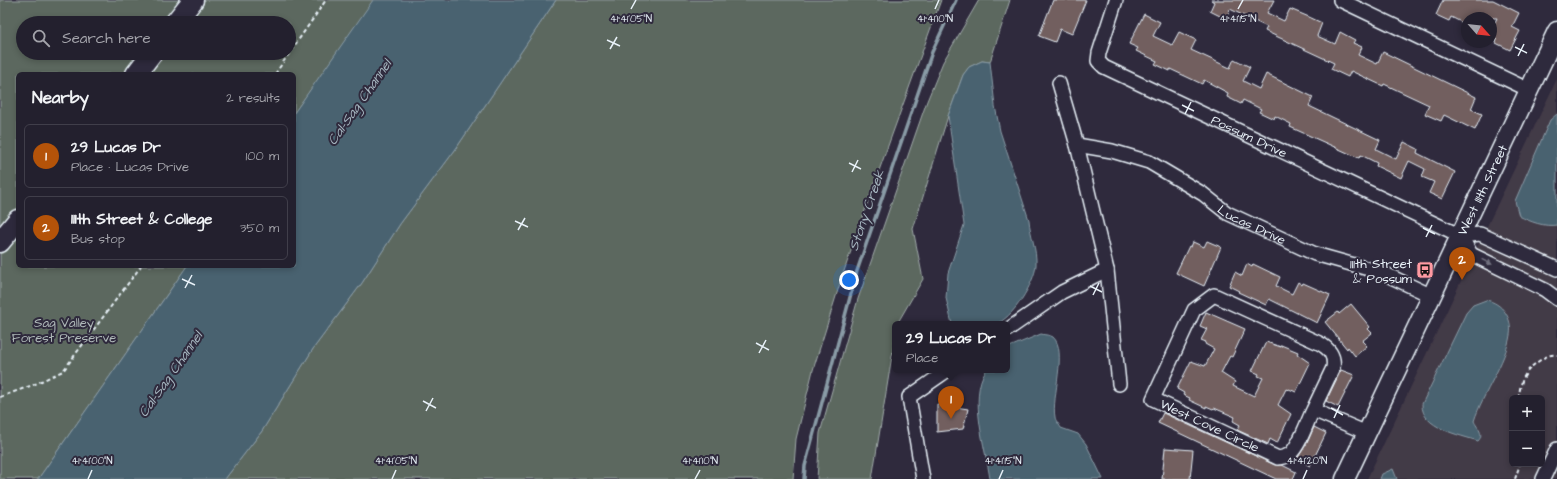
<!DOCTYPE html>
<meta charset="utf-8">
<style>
:root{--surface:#23202e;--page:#2f2d3a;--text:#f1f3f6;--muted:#a3a3aa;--line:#403e4a;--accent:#b45309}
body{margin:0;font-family:"Architects Daughter",sans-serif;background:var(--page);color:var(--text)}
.controls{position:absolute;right:12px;bottom:12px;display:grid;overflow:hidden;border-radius:6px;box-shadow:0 2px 6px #0003}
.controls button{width:36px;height:36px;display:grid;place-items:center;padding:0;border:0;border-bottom:1px solid var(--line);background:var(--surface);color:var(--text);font:20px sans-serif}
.compass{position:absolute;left:1461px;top:12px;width:36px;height:36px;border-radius:50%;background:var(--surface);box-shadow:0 2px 6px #0003;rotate:117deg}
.you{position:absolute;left:849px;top:280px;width:14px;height:14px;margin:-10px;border:3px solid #fff;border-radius:50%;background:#1a73e8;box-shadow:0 0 0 6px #1a73e833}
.badge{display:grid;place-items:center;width:26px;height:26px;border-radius:50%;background:var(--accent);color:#fff;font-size:13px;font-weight:700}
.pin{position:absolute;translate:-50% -33px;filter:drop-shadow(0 1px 2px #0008)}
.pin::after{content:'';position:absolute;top:21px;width:14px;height:12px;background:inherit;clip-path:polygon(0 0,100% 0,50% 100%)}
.popup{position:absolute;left:892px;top:321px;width:118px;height:52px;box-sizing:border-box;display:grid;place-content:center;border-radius:6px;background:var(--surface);filter:drop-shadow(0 1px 3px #0005);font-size:13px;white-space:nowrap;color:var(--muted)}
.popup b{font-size:15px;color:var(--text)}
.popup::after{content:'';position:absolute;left:50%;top:100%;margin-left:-8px;border:8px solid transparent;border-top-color:var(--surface)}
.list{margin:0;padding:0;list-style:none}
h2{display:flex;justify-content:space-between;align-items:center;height:52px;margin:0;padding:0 16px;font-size:17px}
h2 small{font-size:13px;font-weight:400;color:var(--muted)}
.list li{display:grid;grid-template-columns:26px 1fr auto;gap:12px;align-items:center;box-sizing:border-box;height:64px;margin:0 8px 8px;padding:0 8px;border:1px solid var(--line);border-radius:6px}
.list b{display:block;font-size:15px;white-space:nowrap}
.list p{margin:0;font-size:13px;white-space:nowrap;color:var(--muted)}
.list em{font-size:13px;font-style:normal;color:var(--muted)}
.icon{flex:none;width:22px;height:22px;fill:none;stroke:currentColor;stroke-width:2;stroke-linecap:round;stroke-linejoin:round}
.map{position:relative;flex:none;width:1557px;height:479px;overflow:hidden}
.search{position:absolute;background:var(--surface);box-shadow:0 2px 6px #0003;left:16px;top:16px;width:280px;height:44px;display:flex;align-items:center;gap:10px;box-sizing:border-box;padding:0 14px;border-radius:22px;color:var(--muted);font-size:15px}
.panel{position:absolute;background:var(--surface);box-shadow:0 2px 6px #0003;left:16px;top:72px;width:280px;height:196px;border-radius:6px}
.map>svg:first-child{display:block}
.built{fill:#433a47;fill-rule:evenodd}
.green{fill:#5b685e;stroke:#a2acab;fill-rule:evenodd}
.water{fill:#496270;stroke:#899ba6}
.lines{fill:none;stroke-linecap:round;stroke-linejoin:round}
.stream{stroke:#899ba6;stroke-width:3.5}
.building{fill:#725e5f;stroke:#e8f1f8}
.minor-casing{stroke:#e8f1f8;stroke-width:16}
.secondary-casing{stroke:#e8f1f8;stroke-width:21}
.primary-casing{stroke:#e8f1f8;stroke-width:23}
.path{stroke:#e8f1f8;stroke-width:2;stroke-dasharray:4 3;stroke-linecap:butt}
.minor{stroke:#2f2a3d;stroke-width:13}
.secondary{stroke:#2f2a3d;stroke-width:18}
.primary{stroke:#2f2a3d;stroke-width:20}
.oneway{fill:#70707e}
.ticks{fill:none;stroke:#e8f1f8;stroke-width:1.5}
.labels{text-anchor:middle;stroke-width:4;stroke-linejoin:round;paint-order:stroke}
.street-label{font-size:13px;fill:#e8f1f8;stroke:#2f2a3d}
.poi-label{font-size:13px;fill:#e8f1f8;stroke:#2f2a3d;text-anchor:end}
.park-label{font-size:13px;fill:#b0baba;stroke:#2f2a3d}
.water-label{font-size:14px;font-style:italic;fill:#a8b8c2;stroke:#2f2a3d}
.ticks-label{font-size:10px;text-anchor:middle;fill:#e8f1f8;stroke:#2f2a3d;stroke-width:4;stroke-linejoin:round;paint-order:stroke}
</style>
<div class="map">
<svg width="1557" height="479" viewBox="0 0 1557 479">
<rect width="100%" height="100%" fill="#2f2a3d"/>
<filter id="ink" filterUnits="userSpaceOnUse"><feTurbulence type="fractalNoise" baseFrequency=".025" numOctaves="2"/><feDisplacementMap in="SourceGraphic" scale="8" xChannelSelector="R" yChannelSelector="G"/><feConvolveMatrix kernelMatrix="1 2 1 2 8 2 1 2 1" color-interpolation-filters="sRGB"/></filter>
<g filter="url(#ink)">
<path class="built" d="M1557,79V479H1367ZM1512,398H1542V464H1512Z"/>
<path class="green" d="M0,0H374L294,113V74H18V266H187L38,479H0ZM23,23H289V53H23Z
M556,0H941L873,187L842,277L813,370L796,439L793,479H225L262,431L313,349L362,283L400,224L455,150Z
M979,0H1010L990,62L982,61L969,67L963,75L948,116L913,229L923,279L897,324H895V337L872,479H817L820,433L858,299L927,101L943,62Z"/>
<path class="water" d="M373,0H556L455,150L400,224L362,283L313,349L262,431L225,479H38L187,266H294V113Z
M982,61L990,62L995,106L1000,131L1029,220C1030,235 1037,249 1036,265C1035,282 1012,320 995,324C986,326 963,324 952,324L946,298L948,273L964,225L948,116L963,75L969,67Z
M1557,114V225C1544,227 1531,222 1519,216L1515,201L1550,120Z
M1486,300C1502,303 1513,318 1510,335C1506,362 1483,393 1474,421C1477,428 1485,434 1478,441C1460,435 1421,428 1422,404L1466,313L1473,305Z
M1041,334C1045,335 1050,335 1053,337C1068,350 1051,398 1055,417C1055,420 1059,424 1061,428L1078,434L1086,444L1103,479H990C986,449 968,397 986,370H1007V348Z
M1393,469L1397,479H1380L1382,474Z"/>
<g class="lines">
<path class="stream" d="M804,479L805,466L857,271L932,52L956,0"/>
</g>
<path class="building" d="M1053,0H1086L1072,34L1060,29L1055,42L1039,36Z
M1211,0H1274L1267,13L1284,21L1290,9L1309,17L1322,23L1317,36L1335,44L1340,32L1355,40L1353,43L1362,47L1358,55L1377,64L1383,52L1476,97L1471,109L1482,114L1475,130L1444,115L1441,121L1425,114L1429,105L1384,84L1383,86L1351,71L1348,77L1331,69L1334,63L1265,31L1267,27L1230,9L1226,19L1210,11L1214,2Z
M1443,0H1493L1519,13L1512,27L1520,31L1510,50L1496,43L1497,40L1491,36V31L1497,18H1467V25L1451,17L1449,21L1436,15Z
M1144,14L1160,22L1153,36L1172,45L1179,32L1196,40L1191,50L1230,68L1234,59L1250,67L1243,81L1259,89L1266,74L1313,97L1309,106L1380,140L1376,149L1396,159L1404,142L1418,149L1417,153L1455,172L1442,199L1429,193L1434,182L1422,177L1425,169L1409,161L1401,178L1376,166L1377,163L1361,155L1359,158L1290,127L1291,124L1275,116L1274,119L1259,112L1261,109L1243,100L1241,104L1227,97L1228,93L1204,80L1202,84L1170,69V71L1155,64L1157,61L1136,51L1138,48L1129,44Z
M1207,241L1221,247L1204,286L1176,273L1189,246L1191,247L1193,242L1204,247Z
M1247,264L1252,267L1253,264L1280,277L1276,286L1292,294L1298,282L1302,285L1303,283L1330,295L1317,323L1269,299L1266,305L1238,292L1239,291L1229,286L1235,272L1242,276Z
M1351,304L1370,327L1368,329L1372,333L1362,341L1367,346L1355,356L1348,347L1347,349L1325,322L1338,312L1339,314Z
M1206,312L1245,329L1232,357L1230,356L1221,373L1235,382L1233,386L1254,396L1263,378L1258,376L1259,374L1252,371L1266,342L1281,347V345L1298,352L1297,354L1310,363L1296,392L1289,389L1288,390L1286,389L1278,405L1291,414L1277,443L1270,439L1268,444L1237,430L1240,425L1233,421L1235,417L1214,408L1213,409L1206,406V408L1189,400L1190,398L1183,395L1184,393L1177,389L1191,361L1205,366L1214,349L1205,344L1206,342L1201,340L1207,329L1200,326Z
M1341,370L1354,375L1338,407L1326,401Z
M937,404L968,409L963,429L937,432Z
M1163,413L1275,465H1282L1296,472L1293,479H1276L1158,423Z
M1314,427L1326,433L1310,466L1297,459L1307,443Z
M1165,448L1193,450L1190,479H1162Z"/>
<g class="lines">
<defs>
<g id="minor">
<path id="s1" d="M1116,0L1099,53L1098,61L1104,67L1461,236"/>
<path d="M1340,0L1529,90"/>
<path d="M1059,83L1077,145L1107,270L1119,384"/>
<path id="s2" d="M1077,145L1112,151L1149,162L1203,194L1227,213L1315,254L1383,273L1432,296"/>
<path d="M1461,236L1471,254L1545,290L1557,299"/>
<path d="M1461,236L1480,234L1557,269"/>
<path d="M1007,330L1062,292L1107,270"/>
<path d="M1313,410C1307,422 1300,445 1290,454C1286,457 1283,457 1278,458L1153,399L1194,310L1214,295L1319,343C1330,349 1335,356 1333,368L1313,410L1367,433"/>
<path d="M923,479L909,397L948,370"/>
<path d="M1543,479L1557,449"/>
</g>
<g id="secondary">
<path id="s3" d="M1345,479L1557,31"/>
</g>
<path id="primary" d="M175,23L193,0
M136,74L152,53
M0,242L18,220"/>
</defs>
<use href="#minor" class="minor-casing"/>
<use href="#secondary" class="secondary-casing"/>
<use href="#primary" class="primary-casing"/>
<path class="path" d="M275,74L326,0
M0,397L33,385L63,371L141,266
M1519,398C1520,379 1526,369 1542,359C1547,356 1551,354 1557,355
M1515,479L1520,464"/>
<use href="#minor" class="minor"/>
<use href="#secondary" class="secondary"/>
<use href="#primary" class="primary"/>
</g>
<defs><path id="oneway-solid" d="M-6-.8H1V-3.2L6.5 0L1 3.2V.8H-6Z"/></defs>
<use class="oneway" href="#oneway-solid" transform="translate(1487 262) rotate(26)"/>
</g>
<path class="ticks" d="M631,9L636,0M935,9L939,0M1238,9L1243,0M607,40L620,46M1515,47L1527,53M610,49L617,37M1518,56L1524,44M1182,105L1194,111M1185,114L1191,102M849,163L861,169M852,172L858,160M515,221L528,227M1423,228L1435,234M518,230L525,218M1426,237L1432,225M182,279L195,285M1090,286L1102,292M185,288L192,275M1093,295L1099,283M756,343L769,350M759,353L766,340M423,401L436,408M1331,408L1343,415M426,411L433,398M1334,418L1340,405M88,479L92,470M392,479L396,470M695,479L700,470M999,479L1003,470M1303,479L1307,470"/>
<defs>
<symbol id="bus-square" viewBox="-11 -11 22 22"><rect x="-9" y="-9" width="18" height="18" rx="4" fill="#ff9aa2" stroke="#2f2a3d"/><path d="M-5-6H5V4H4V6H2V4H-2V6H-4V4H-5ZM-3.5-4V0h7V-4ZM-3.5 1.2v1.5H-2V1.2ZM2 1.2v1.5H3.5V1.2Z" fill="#111"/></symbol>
</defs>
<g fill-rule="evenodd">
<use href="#bus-square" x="1415" y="260" width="20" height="20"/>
</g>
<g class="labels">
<g class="street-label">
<text dy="5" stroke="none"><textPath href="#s1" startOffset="233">Possum Drive</textPath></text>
<text dy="5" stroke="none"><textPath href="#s3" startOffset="320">West 111th Street</textPath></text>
<text dy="5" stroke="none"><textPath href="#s2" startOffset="195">Lucas Drive</textPath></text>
<text transform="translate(1210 425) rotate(25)" y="5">West Cove Circle</text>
</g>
<g class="poi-label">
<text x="1412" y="268">111th Street<tspan x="1412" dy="15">&amp; Possum</tspan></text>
</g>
<g class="park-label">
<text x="64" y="327">Sag Valley<tspan x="64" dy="15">Forest Preserve</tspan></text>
</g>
<g class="water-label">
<text transform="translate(359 102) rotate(-55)" y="5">Cal-Sag Channel</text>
<text transform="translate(866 210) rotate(-71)" y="5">Stony Creek</text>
<text transform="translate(170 374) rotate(-55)" y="5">Cal-Sag Channel</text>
</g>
</g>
<g class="ticks-label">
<text x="631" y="22">41°41'05"N</text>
<text x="935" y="22">41°41'10"N</text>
<text x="1238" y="22">41°41'15"N</text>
<text x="92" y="464">41°41'00"N</text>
<text x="396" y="464">41°41'05"N</text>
<text x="700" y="464">41°41'10"N</text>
<text x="1003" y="464">41°41'15"N</text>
<text x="1307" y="464">41°41'20"N</text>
</g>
</svg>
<div class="controls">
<button>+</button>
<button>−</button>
</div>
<svg class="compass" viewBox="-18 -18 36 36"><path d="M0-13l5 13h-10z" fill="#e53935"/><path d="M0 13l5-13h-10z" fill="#a3a3aa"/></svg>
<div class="you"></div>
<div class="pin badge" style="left:951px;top:419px">1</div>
<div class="popup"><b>29 Lucas Dr</b>Place</div>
<div class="pin badge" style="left:1462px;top:280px">2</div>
<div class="search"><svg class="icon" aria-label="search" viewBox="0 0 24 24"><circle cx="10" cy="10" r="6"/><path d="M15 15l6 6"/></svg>Search here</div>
<section class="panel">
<h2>Nearby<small>2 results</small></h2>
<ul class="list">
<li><span class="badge">1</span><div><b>29 Lucas Dr</b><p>Place · Lucas Drive</p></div><em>100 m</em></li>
<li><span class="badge">2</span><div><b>111th Street &amp; College</b><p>Bus stop</p></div><em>350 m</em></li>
</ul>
</section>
</div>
